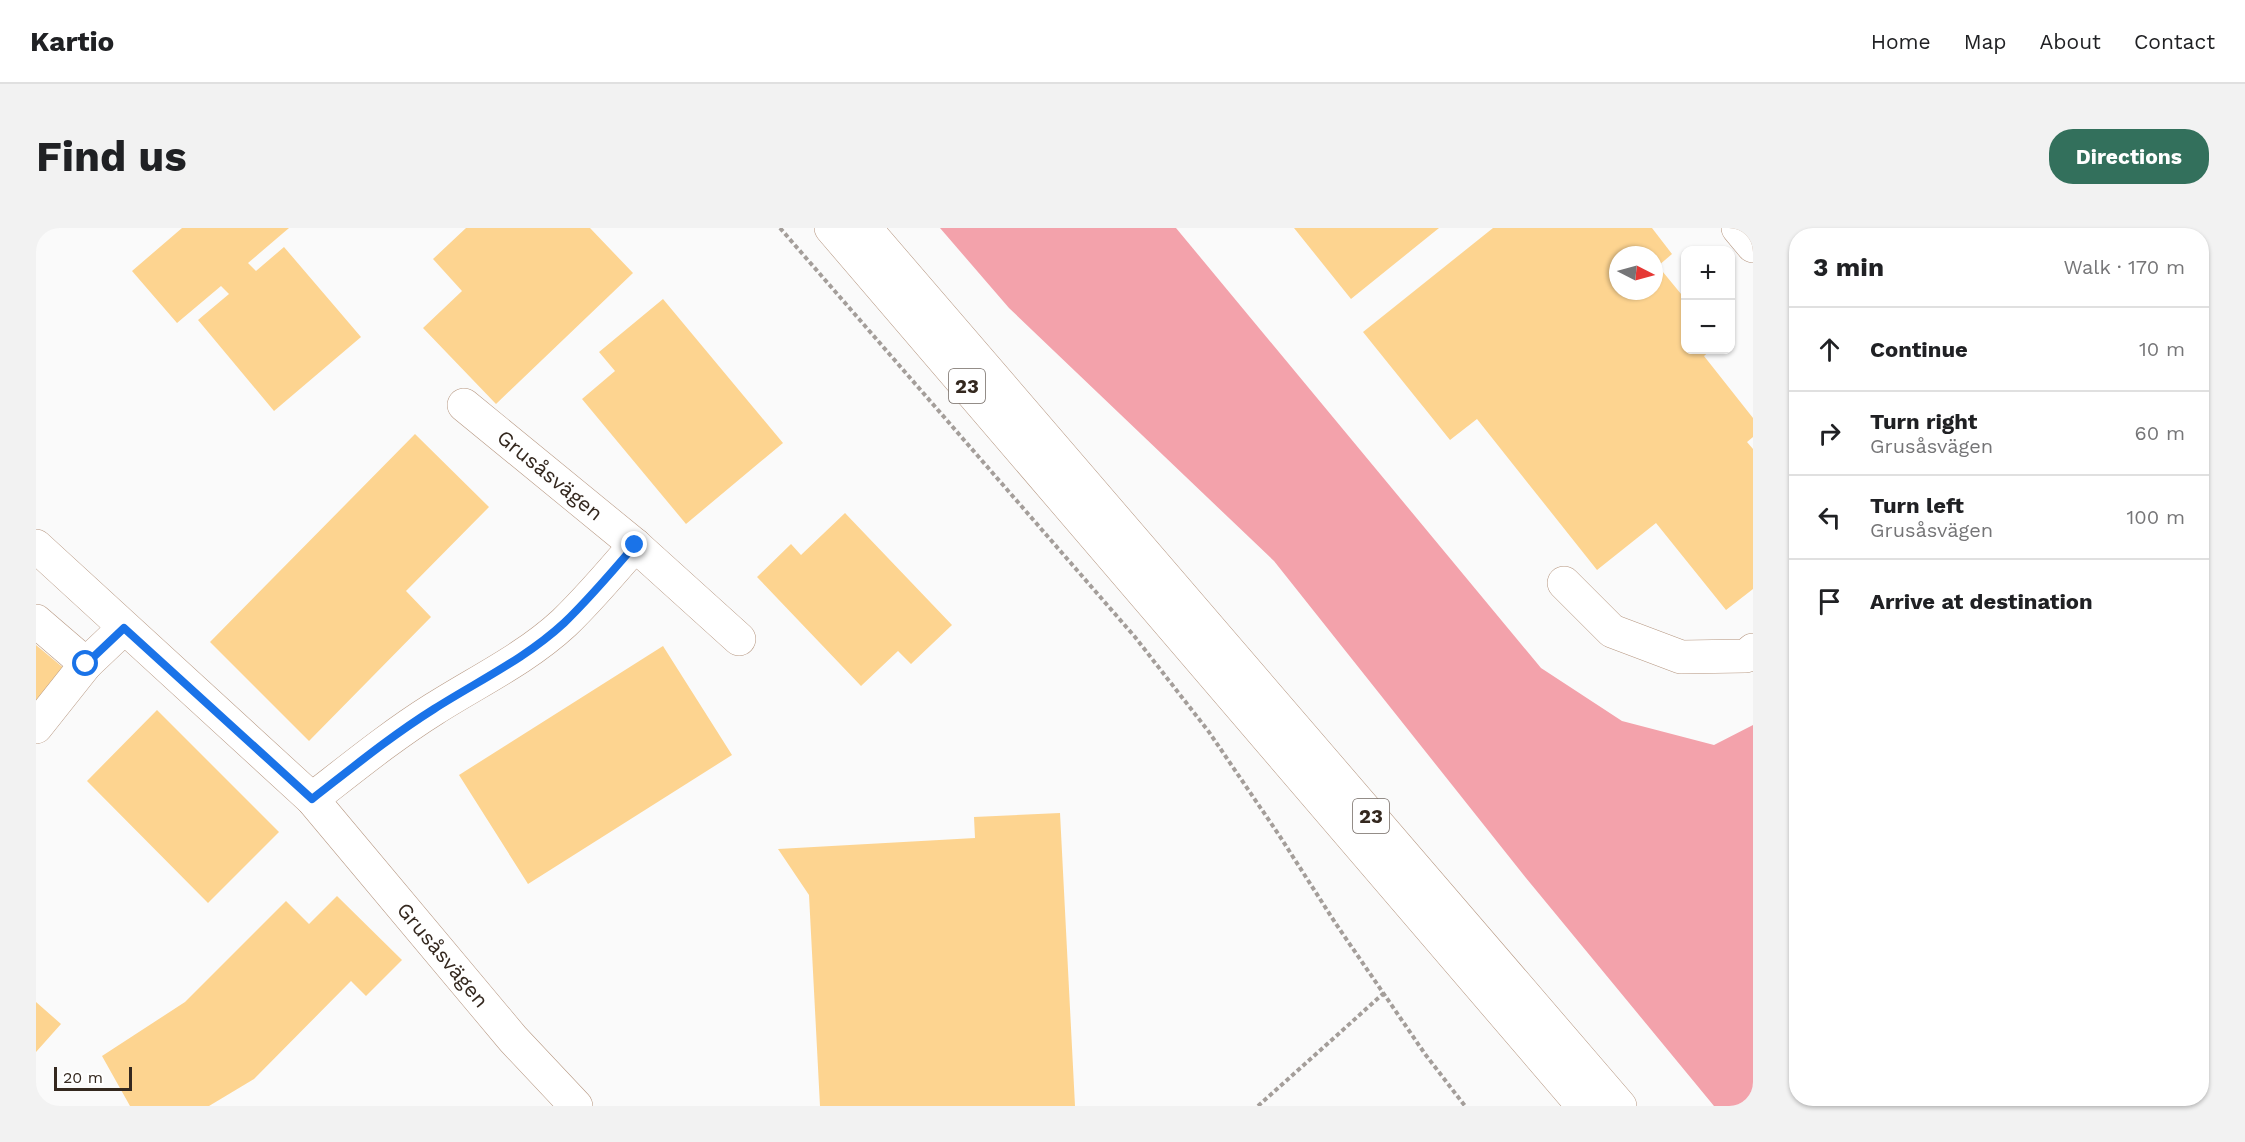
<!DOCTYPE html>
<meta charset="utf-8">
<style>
:root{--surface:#fff;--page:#f2f2f2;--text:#202124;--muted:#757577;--line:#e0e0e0;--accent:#33705c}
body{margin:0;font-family:"Work Sans",sans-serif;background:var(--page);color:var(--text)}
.controls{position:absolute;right:18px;top:18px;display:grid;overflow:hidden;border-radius:12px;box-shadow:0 2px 4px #0004}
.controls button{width:54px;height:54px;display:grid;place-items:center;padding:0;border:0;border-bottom:2px solid var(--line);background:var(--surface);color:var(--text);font:30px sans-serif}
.compass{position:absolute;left:1573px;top:18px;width:54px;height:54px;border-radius:50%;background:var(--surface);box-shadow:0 2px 4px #0004;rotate:96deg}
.scale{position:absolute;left:18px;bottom:15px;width:78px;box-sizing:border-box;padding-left:6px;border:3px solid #34281f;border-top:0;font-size:16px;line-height:21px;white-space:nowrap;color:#34281f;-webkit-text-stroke:4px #fff;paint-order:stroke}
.stop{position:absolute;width:18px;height:18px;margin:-14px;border:4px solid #1a73e8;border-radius:50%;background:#fff}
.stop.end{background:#1a73e8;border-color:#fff;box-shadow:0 2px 6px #0008}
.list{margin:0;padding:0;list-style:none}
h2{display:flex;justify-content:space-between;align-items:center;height:78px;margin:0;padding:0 24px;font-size:26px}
h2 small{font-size:20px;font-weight:400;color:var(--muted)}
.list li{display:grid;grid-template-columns:39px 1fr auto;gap:18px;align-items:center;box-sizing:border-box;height:84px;padding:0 24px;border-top:2px solid var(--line)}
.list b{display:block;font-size:22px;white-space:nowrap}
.list p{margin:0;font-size:20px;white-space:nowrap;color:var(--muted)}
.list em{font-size:20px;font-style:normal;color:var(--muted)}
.icon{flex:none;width:33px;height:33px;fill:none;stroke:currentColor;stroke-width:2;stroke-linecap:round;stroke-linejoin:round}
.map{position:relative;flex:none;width:1717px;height:878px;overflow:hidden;border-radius:24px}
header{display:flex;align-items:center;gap:36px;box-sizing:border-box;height:84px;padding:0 30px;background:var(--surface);border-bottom:2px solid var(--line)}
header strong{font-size:28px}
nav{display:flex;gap:33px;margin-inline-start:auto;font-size:21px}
.intro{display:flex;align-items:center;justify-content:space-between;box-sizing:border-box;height:144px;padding:0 36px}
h1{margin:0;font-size:42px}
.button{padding:15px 27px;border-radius:24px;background:var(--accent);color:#fff;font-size:21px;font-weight:700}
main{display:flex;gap:36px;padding:0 36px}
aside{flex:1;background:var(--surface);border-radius:24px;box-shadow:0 2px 4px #0004}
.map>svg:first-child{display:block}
.forest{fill:#f3a2ab}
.building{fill:#fdd490;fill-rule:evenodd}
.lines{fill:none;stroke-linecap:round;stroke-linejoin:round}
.minor-casing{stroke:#b69781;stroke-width:34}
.major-casing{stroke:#b69781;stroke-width:34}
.path{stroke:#a49e9a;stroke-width:4;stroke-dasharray:4.5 3;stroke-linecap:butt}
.minor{stroke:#fff;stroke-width:33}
.major{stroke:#fff;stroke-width:33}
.route{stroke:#1a73e8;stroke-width:8}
.labels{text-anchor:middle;stroke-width:5;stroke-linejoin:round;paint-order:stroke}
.shield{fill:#fff;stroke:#716862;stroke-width:1.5}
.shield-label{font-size:20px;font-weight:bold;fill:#34281f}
.street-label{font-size:21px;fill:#34281f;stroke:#fff}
</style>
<header>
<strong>Kartio</strong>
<nav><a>Home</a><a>Map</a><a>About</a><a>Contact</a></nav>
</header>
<div class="intro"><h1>Find us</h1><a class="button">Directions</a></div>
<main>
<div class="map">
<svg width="1717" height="878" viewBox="0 0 1717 878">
<rect width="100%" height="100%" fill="#fafafa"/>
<path class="forest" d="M904,0H1140L1505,440L1586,493L1678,517L1717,497V878H1678L1490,650L1238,333L973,80Z"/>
<path class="building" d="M146,0H253L212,35L220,43L248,19L325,109L238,183L162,92L193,66L185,58L141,95L96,43Z
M430,0H554L597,45L460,176L387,100L426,63L397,31Z
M1258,0H1403L1315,71Z
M1457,0H1616L1636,26L1622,38L1650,72V122H1675L1668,128L1717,190V209L1711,214L1717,221V361L1690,382L1620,295L1561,342L1441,191L1414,212L1327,104ZM1582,27H1618V63H1582Z
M627,71L747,215L650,296L546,171L579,143L563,124Z
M379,206L453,279L370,363L395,389L273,513L174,414Z
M809,285L916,397L875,436L862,423L825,458L721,349L755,316L765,327Z
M0,417L30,442L0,479Z
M627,418L696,527L492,656L423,547Z
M121,482L243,604L172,675L51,553Z
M1024,585L1039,878H784L773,667L742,621L939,610L938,589Z
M301,668L366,732L330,768L315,753L218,851L173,878H94L66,828L149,774L250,673L273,696Z
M0,774L25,796L0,824Z"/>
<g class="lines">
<defs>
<g id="minor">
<path d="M1702,0L1717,18"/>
<path id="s1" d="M428,177L599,317L703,411"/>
<path id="s2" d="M0,318L276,571L477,811L540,878"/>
<path d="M1528,355L1576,403L1645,429L1710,428L1717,422"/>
<path d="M0,393L50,436"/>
<path d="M0,499L50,436L88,400"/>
<path d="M276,571C316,540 355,508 398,481C442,453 489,431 528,395C553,371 576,344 599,317"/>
</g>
<path id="major" d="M795,0L1547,878
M829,0L1584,878"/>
</defs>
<use href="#minor" class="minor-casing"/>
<use href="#major" class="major-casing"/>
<path class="path" d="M744,0L1099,409L1173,504L1243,607L1300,696L1389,826L1429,878
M1222,878L1348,765"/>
<use href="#minor" class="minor"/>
<use href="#major" class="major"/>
</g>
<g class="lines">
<path class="route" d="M50,436L88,400L276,571C316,540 355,508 398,481C442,453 489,431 528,395C553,371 576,344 599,317"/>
</g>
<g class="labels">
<g class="shield">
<rect x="913" y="141" width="36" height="34" rx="4.5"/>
<rect x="1317" y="571" width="36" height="34" rx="4.5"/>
</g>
<g class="shield-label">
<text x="931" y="165">23</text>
<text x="1335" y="595">23</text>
</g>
<g class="street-label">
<text dy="7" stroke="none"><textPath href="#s1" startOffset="111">Grusåsvägen</textPath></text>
<text dy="7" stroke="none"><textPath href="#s2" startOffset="578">Grusåsvägen</textPath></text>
</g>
</g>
</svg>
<div class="controls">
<button>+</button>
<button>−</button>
</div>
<svg class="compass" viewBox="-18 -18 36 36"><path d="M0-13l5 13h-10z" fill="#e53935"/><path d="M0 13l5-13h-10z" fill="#757577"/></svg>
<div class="scale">20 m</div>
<div class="stop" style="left:50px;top:436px"></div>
<div class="stop end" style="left:599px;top:317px"></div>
</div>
<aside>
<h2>3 min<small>Walk · 170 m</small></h2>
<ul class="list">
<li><svg class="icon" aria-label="ahead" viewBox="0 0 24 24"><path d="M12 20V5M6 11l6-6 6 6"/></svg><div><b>Continue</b></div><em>10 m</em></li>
<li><svg class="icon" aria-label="right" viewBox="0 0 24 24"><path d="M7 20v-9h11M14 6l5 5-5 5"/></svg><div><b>Turn right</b><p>Grusåsvägen</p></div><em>60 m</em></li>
<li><svg class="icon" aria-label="left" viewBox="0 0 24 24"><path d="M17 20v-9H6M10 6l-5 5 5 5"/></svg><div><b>Turn left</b><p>Grusåsvägen</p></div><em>100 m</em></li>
<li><svg class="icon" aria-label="arrive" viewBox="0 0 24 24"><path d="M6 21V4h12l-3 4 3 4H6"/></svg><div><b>Arrive at destination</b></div></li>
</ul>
</aside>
</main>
